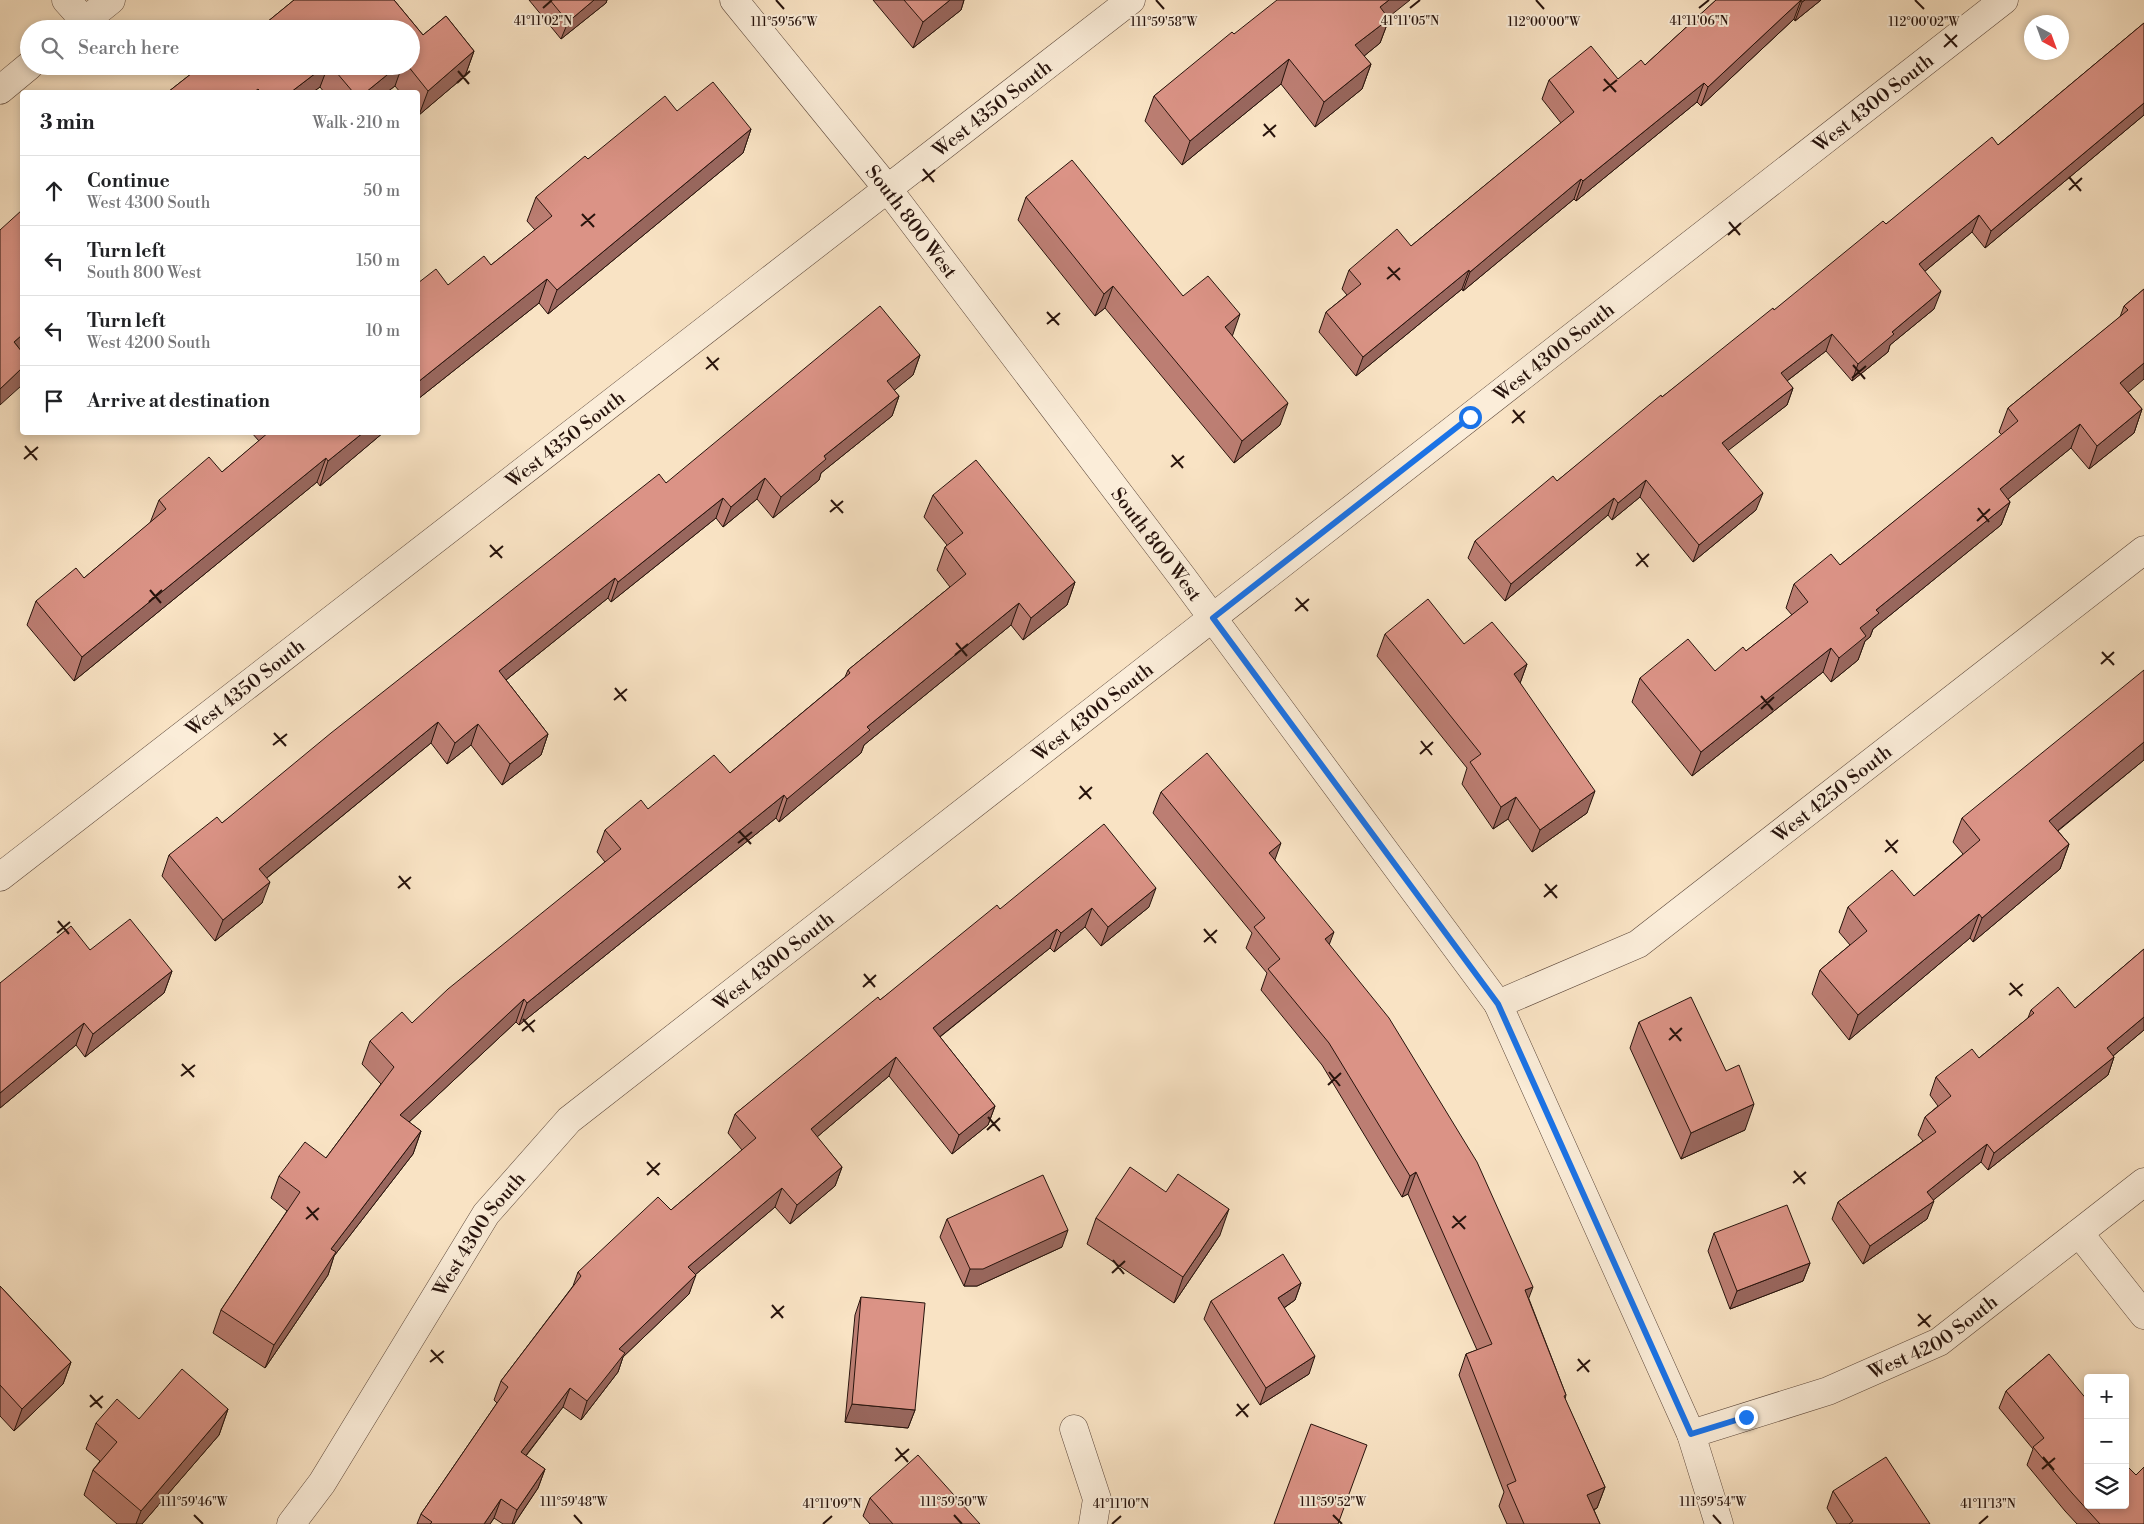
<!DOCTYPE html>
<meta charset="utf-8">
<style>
:root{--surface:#fff;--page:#f2f2f2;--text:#202124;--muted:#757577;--line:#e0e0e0}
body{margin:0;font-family:"Libre Bodoni",serif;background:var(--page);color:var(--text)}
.controls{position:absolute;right:15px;bottom:15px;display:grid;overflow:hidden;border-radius:5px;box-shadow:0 2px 8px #0003}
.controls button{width:45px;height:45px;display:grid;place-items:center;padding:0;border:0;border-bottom:1px solid var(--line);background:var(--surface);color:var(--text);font:25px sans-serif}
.compass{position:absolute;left:2024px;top:15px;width:45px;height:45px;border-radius:50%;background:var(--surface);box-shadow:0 2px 8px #0003;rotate:139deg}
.stop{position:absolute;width:15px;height:15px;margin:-11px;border:4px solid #1a73e8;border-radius:50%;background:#fff}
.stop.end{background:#1a73e8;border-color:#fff;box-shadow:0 1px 5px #0008}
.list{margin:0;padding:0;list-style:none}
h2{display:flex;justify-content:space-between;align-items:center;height:65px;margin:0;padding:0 20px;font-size:21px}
h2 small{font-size:16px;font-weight:400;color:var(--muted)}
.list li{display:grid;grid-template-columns:32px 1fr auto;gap:15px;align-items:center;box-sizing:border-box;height:70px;padding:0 20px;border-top:1px solid var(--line)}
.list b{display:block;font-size:19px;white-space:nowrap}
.list p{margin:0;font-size:16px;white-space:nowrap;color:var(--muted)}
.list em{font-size:16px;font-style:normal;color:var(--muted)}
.icon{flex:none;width:28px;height:28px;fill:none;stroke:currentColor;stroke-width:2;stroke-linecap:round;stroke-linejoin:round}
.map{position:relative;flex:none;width:2144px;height:1524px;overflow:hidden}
.search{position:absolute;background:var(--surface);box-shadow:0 2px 8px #0003;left:20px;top:20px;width:400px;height:55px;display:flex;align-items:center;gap:12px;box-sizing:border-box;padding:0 18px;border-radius:28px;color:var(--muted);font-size:19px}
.panel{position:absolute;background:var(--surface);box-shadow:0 2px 8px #0003;left:20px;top:90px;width:400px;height:345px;border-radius:5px}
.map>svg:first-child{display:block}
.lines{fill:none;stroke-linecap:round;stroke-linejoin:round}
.minor-casing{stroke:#5c473a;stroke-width:29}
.minor{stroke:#fbedd9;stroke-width:28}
.wall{fill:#bc7e73;stroke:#27130c}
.shaded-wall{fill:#99675e;stroke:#27130c}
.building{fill:#db9386;stroke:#27130c}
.route{stroke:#1a73e8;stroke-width:6}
.ticks{fill:none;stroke:#27130c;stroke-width:2}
.labels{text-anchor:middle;stroke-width:4;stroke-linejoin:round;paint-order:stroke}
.street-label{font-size:19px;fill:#27130c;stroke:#fbedd9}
.ticks-label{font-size:12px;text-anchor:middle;fill:#27130c;stroke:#fbedd9;stroke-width:4;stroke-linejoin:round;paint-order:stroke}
</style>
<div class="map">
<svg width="2144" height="1524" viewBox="0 0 2144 1524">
<rect width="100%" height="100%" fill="#f9e3c4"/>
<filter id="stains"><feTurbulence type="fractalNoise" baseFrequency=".004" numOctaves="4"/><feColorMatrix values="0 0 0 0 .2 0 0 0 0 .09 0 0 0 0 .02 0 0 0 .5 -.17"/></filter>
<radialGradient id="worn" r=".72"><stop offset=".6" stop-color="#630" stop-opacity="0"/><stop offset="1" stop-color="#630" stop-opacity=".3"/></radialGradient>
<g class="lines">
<defs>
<g id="minor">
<path d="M66,0L85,21"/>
<path id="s1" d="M734,0L887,188L1183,578L1498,1004L1691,1434L1719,1524"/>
<path d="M75,29L111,0"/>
<path d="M0,90L29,66"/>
<path id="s2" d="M0,877L1131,0"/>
<path id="s3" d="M1498,1004L1638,944L2144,550"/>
<path d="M2079,1233L2144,1315"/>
<path d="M1074,1429L1097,1499L1093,1524"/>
<path id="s4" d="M1691,1434L1828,1391L1939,1342L2144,1182"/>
<path id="s5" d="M291,1524L322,1483L486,1214L569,1120L2004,0"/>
</g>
</defs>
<use href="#minor" class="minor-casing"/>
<use href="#minor" class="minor"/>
</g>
<path class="wall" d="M294,0H394L423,35L446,16L474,51L465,76L419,115L418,113V92H400L395,86L387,92H324L320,87L313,92H168L201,66H411V29H249L257,22L261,27Z
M529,0H607L606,3L561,39Z
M873,0H964L961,10L913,48Z
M1716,0H1821L1795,21L1794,19L1701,106L1697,102L1576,201L1574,199L1463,291L1462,289L1356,376L1319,332L1326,312L1347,295L1342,289L1349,270L1411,246L1561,123L1542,99L1549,80L1618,79L1645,65Z
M1388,18L1389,19L1380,43L1364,56L1371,64L1362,89L1315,127L1281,84L1182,165L1145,121L1154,96L1234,34Z
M2144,23V115L1985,248L1972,232L1924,272L1934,309L1890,345L1888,352L1852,381L1826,351L1787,381L1793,388L1787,405L1728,450L1756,510L1693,562L1640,497L1612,520L1608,515L1505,601L1468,558L1475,541L1557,481L1662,397L1886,224L1998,145Z
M677,111L751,129L743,153L548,314L539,303L418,399V283L448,285L491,265L535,230L527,221L536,197L588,159Z
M1026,197L1183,296L1280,425L1234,463L1105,308L1095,316L1018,220Z
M2144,289L2128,392L2142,409L2134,433L2089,469L2071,448L2008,499L2010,502L2001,525L1873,629L1870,637L1865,641L1858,660L1831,682L1823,672L1692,776L1632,702L1640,678L1715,671L1746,651L1792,615L1786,608L1794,584L1840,565L2002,435L1999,432L2008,408L2120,317L2124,306Z
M920,355L913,375L894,390L899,396L892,416L821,473L819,480L773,518L757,499L723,527L716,518L611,602L608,598L506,680L548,734L541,755L502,785L471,745L447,764L431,743L267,878L262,903L215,941L162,876L169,855L222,823L666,483Z
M251,432H384L320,486L317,482L74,681L27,625L36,601L84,578L150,523L159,500L222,472L259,441Z
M933,495L1075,582L1067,605L1023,640L1011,625L864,745L861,753L779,822L776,818L519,1025L516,1022L409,1122L421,1131L413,1154L334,1256L328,1275L265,1368L213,1333L221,1310L287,1211L271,1198L279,1176L326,1158L381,1084L362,1064L370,1041L412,1023L605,862L597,852L605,830L648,809L730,773L845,677L848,670L950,587L937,570L945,547L947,545L924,517Z
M1385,634L1464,644L1527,664L1520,683L1587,813L1532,852L1508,819L1493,829L1462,784L1467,768L1377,656Z
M2144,760L2058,831L2069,844L2060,869L1973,942L1970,938L1849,1040L1812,994L1820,970L1850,945L1839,932L1848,907L1914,896L1963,854L1953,842L1962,818Z
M1161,792L1275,860L1329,944L1529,1299L1566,1395L1565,1399L1605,1487L1597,1508L1594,1510L1600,1524H1507L1499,1506L1504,1492L1459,1375L1466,1354L1477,1350L1408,1194L1402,1197L1322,1065L1261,990L1267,973L1246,948L1252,933L1153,813Z
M1149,907L1101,946L1085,927L1054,952L1050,948L940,1037L995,1106L988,1125L952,1154L889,1076L817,1137L842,1167L835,1186L790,1224L775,1207L695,1275L689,1294L623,1357L618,1372L581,1420L563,1407L526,1456L545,1469L538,1488L514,1524H503L494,1518L490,1524H417L421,1514L497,1403L494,1400L501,1381L573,1286L578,1272L671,1210L742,1150L728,1133L735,1114L880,1000L1000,909Z
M2144,949V1030L2113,1056L2114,1057L2108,1075L1988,1170L1981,1162L1933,1200L1927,1219L1863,1264L1832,1219L1838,1202L1923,1141L1918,1135L1925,1117L1938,1106L1930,1095L1936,1077L1979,1058L2028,1018L2031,1010L2075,1008Z
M90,950L172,971L164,993L85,1057L76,1045L0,1108V983Z
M1639,1022L1745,1130L1681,1159L1630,1048Z
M1096,1218L1220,1235L1174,1303L1087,1244Z
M947,1219L1062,1247L977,1286H964L940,1237Z
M1714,1233L1810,1263L1803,1281L1730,1309L1708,1251Z
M1301,1283L1295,1300L1284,1308L1309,1374L1260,1405L1204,1319L1211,1301Z
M0,1286L71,1362L63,1384L14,1431L0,1416Z
M861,1297L915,1410L908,1428L845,1422L855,1315Z
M2049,1354L2088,1505L2136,1475L2144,1524H2077L2065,1511L2027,1465L2033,1449L1999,1408L2006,1391Z
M228,1409L219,1435L142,1524H117L84,1495L93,1470L100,1461L86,1449L96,1423Z
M1833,1491L1930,1524H1837L1827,1508Z
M870,1498L980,1524H870L863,1516Z"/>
<path class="shaded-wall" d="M594,0H607L606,3L561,39L568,22Z
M950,0H964L961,10L913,48L923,22Z
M1389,0H1410L1371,31L1380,7Z
M1801,0L1794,19L1701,106L1708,87Z
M1805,0H1821L1795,21L1802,2Z
M1389,19L1380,43L1347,70L1355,45Z
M474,51L465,76L419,115L428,91Z
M1289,59L1281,84L1182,165L1190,141Z
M1371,64L1362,89L1315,127L1324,102Z
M325,66H328L320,87L313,92H291Z
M398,66H402L395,86L387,92H366Z
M1704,83L1697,102L1576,201L1583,181Z
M2144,103V115L1985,248L1991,231Z
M751,129L743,153L548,314L557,290Z
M1581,179L1574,199L1463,291L1470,272Z
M1979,215L1972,232L1912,282L1919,264Z
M1469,270L1462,289L1356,376L1363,357Z
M547,279L539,303L418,399V382Z
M1113,286L1105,308L1095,316L1104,294Z
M1941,291L1934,309L1890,345L1888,352L1852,381L1858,364L1892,332Z
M1240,314L1232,337L1225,327Z
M1832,334L1826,351L1775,390L1781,373Z
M22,335V352L14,342Z
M920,355L913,375L880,402L887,381Z
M2144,363V379L2112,406L2120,383Z
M22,368V383L21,386L0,405V389Z
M1793,388L1787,405L1716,460L1722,443Z
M899,396L892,416L821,473L819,480L773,518L781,497L824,456Z
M1288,403L1280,425L1234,463L1242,441Z
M2142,409L2134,433L2089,469L2097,446Z
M2080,424L2071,448L1991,513L2000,489Z
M364,432H384L320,486L328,461Z
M326,458L317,482L74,681L82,657Z
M765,478L757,499L723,527L731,507Z
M1646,480L1640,497L1612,520L1618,503Z
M1763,493L1756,510L1693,562L1699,545Z
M723,498L716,518L611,602L618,582Z
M1614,498L1608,515L1505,601L1511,584Z
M2010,502L2001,525L1873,629L1870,637L1865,641L1858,660L1831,682L1839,658L1860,628L1876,610Z
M615,578L608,598L491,692L499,671Z
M1075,582L1067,605L1023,640L1031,618Z
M1019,603L1011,625L864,745L861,753L779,822L787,799L867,727Z
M1831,648L1823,672L1692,776L1701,752Z
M1527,664L1519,686L1514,674Z
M438,722L431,743L252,890L259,869Z
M478,724L471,745L447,764L455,743Z
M548,734L541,755L502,785L510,764Z
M2144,742V760L2040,845L2049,821Z
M1595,791L1587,813L1532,852L1540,830Z
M784,795L776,818L519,1025L527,1003Z
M1516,797L1508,819L1493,829L1501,807Z
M1281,843L1273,865L1269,853Z
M2069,844L2060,869L1973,942L1982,918Z
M270,882L262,903L215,941L223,920Z
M1156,888L1149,907L1101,946L1108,927Z
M1092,908L1085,927L1054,952L1061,933Z
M1979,914L1970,938L1849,1040L1858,1015Z
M1057,929L1050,948L927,1047L933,1028Z
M1334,932L1326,953L1325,939Z
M172,971L164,993L85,1057L93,1034Z
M524,999L516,1022L392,1138L400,1115Z
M2144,1017V1030L2101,1066L2107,1048Z
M84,1023L76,1045L0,1108V1093Z
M896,1057L889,1076L804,1148L811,1129Z
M2114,1057L2108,1075L1988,1170L1994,1153Z
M1754,1104L1745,1130L1681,1159L1691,1133Z
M995,1106L988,1125L952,1154L959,1135Z
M421,1131L413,1154L334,1256L328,1275L265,1368L274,1345L331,1249Z
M1987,1144L1981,1162L1921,1210L1927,1192Z
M842,1167L835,1186L790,1224L797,1205Z
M1416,1172L1408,1194L1402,1197L1410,1176Z
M782,1188L775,1207L682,1286L688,1267Z
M1934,1201L1927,1219L1863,1264L1870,1246Z
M1229,1209L1220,1235L1174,1303L1183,1277Z
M1068,1230L1062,1247L977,1286H964L970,1269Z
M1810,1263L1803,1281L1730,1309L1737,1291Z
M696,1275L689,1294L623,1357L618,1372L581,1420L587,1401L619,1349Z
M1301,1283L1295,1300L1272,1316L1278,1298Z
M1533,1287L1525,1308V1290Z
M1315,1356L1309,1374L1260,1405L1266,1388Z
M71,1362L63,1384L14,1431L22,1409Z
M570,1388L563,1407L514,1471L521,1452Z
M852,1404L915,1410L908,1428L845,1422Z
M228,1409L219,1435L142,1524H136L141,1511Z
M545,1469L538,1488L514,1524H512L517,1510Z
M1605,1487L1597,1508L1580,1516L1587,1495Z
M501,1499L494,1518L490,1524H484Z"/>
<path class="building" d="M294,0H394L423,35L446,16L474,51L428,91L408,66H411V29H249L257,22L261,27Z
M550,0H594L568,22Z
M904,0H950L923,22Z
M1277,0H1389L1380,7L1389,19L1355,45L1371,64L1324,102L1289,59L1190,141L1154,96L1232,32L1234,34Z
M1716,0H1805L1802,2L1801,0L1708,87L1704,83L1583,181L1581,179L1470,272L1469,270L1363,357L1326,312L1361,284L1349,270L1397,229L1411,246L1574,112L1549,80L1591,46L1618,79L1641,60L1645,65Z
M2144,23V103L1991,231L1979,215L1919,264L1941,291L1892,332L1894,334L1858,364L1832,334L1781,373L1793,388L1722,443L1763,493L1699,545L1646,480L1618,503L1614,498L1511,584L1475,541L1553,476L1557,481L1661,395L1662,397L1773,308L1774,310L1883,221L1886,224L1992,137L1998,145Z
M201,66H325L291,92H261L258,89L254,92H168Z
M331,66H398L366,92H353Z
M713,82L751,129L557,290L547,279L418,382V283L436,269L448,285L484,256L491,265L552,216L536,197L585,156L588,159L665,96L677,111Z
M1072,160L1183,296L1208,276L1240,314L1225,327L1288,403L1242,441L1113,286L1104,294L1026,197Z
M22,210V335L14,342L22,352V368L0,389V230Z
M2144,289V363L2120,383L2142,409L2097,446L2080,424L2000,489L2010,502L1876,610L1879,613L1860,628L1866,636L1839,658L1831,648L1701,752L1640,678L1688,639L1715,671L1743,647L1746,651L1808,602L1794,584L1831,554L1840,565L2018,421L2008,408L2128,310L2124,306Z
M880,306L920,355L887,381L899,396L824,456L826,459L781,497L765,478L731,507L723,498L618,582L615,578L499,671L548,734L510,764L478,724L455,743L438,722L259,869L270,882L223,920L169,855L217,817L222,823L331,733L659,474L666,483Z
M269,432H364L328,461L326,458L82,657L36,601L76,568L84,578L166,509L159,500L209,457L222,472Z
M976,460L1075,582L1031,618L1019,603L867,727L870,730L787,799L784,795L527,1003L524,999L400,1115L421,1131L331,1249L336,1252L274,1345L221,1310L300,1192L279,1176L305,1142L326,1158L394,1067L370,1041L402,1012L412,1023L448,989L621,849L605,830L641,800L648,809L714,755L730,773L850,673L848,670L966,574L945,547L963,533L933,495Z
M1428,599L1464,644L1492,622L1527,664L1514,674L1595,791L1540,830L1516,797L1501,807L1470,762L1481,754L1385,634Z
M2144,670V742L2049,821L2069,844L1982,918L1979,914L1858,1015L1820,970L1867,931L1848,907L1892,870L1914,896L1980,840L1962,818Z
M1207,753L1281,843L1269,853L1334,932L1325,939L1389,1018L1477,1162L1533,1287L1525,1290L1566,1395L1564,1396L1605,1487L1587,1495L1600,1524H1524L1507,1485L1516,1481L1466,1354L1492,1344L1416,1172L1410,1176L1329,1043L1268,969L1280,959L1254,927L1265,918L1161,792Z
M1104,824L1156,888L1108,927L1092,908L1061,933L1057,929L933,1028L995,1106L959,1135L896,1057L811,1129L842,1167L797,1205L782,1188L688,1267L696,1275L619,1349L625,1353L587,1401L570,1388L521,1452L545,1469L517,1510L501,1499L484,1524H430L432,1522L421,1514L508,1387L501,1381L581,1276L578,1272L658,1197L671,1210L756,1138L735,1114L878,997L880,1000L997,905L1000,909Z
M130,919L172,971L93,1034L84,1023L0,1093V983L71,926L90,950Z
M2144,949V1017L2107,1048L2114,1057L1994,1153L1987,1144L1927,1192L1934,1201L1870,1246L1838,1202L1936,1132L1925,1117L1951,1096L1936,1077L1972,1049L1979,1058L2034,1013L2031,1010L2058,987L2075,1008Z
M1691,997L1726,1071L1739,1065L1754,1104L1691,1133L1639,1022Z
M1130,1167L1166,1192L1178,1174L1229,1209L1183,1277L1096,1218Z
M1043,1175L1068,1230L983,1269H970L947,1219Z
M1787,1205L1810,1263L1737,1291L1714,1233Z
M1283,1254L1301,1283L1278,1298L1315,1356L1266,1388L1211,1301Z
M0,1286L71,1362L22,1409L0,1385Z
M861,1297L925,1303L915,1410L852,1404Z
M2049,1354L2088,1401V1505H2125V1464L2136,1475L2144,1467V1524H2100L2072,1493L2033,1447L2044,1438L2006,1391Z
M182,1369L228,1409L141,1511L93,1470L117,1442L96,1423L117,1399L139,1419Z
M1311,1424L1367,1445L1338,1524H1274Z
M918,1455L980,1524H893L870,1498Z
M1886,1457L1930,1524H1849L1853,1521L1833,1491Z"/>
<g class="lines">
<path class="route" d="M1470,417L1213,618L1498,1004L1691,1434L1746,1417"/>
</g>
<path class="ticks" d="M776,0L784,9M1156,0L1164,9M1536,0L1544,9M1915,0L1924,9M543,8L552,0M1410,8L1420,0M1699,8L1709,0M1945,34L1957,47M1944,47L1957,35M458,71L469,84M1604,79L1616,92M457,83L470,71M1603,91L1617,80M1264,124L1275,137M1263,136L1276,125M923,169L934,182M2069,177L2081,191M922,181L935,170M2069,190L2082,178M582,214L594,227M1729,222L1740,235M581,226L595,214M1728,235L1741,223M1388,267L1400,280M1387,279L1400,268M1047,312L1059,325M1047,324L1060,313M707,357L718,370M1853,365L1865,379M706,369L719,358M1852,378L1866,366M1513,410L1524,423M1512,423L1525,411M25,446L37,460M1172,455L1183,468M24,459L38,447M1171,467L1184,456M831,500L843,513M1978,508L1989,522M830,512L843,501M1977,521L1990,509M490,545L502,558M1637,553L1648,567M490,557L503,546M1636,566L1649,554M150,590L161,603M1296,598L1308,611M149,602L162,590M1295,611L1309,599M956,643L967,656M2102,652L2114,665M955,655L968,644M2101,664L2114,652M615,688L626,701M1761,696L1773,710M614,700L627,689M1761,709L1774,697M274,733L286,746M1421,741L1432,755M273,745L287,734M1420,754L1433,742M1080,786L1091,799M1079,799L1092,787M739,831L751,844M1886,840L1897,853M738,843L752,832M1885,852L1898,840M399,876L410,889M1545,884L1557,898M398,888L411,877M1544,897L1557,885M58,921L69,934M1204,929L1216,943M57,933L70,922M1204,942L1217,930M864,974L875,987M2010,983L2022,996M863,987L876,975M2009,995L2023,984M523,1019L534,1032M1670,1028L1681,1041M522,1031L535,1020M1669,1040L1682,1028M182,1064L194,1077M1329,1072L1340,1086M181,1076L195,1065M1328,1085L1341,1073M988,1117L1000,1131M987,1130L1000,1118M647,1162L659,1175M1794,1171L1805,1184M647,1175L660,1163M1793,1183L1806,1172M307,1207L318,1220M1453,1216L1465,1229M306,1219L319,1208M1452,1228L1466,1216M1113,1260L1124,1274M1112,1273L1125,1261M772,1305L783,1318M1918,1314L1930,1327M771,1318L784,1306M1918,1326L1931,1315M431,1350L443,1363M1578,1359L1589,1372M430,1362L444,1351M1577,1371L1590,1360M90,1395L102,1408M1237,1404L1248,1417M90,1407L103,1396M1236,1416L1249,1404M896,1448L908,1462M2043,1457L2054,1470M895,1461L909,1449M2042,1469L2055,1458M194,1515L203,1524M574,1515L582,1524M954,1515L962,1524M1333,1515L1342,1524M1713,1515L1721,1524M823,1524L832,1516M1112,1524L1121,1516M1979,1524L1988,1516"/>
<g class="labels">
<g class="street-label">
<text dy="7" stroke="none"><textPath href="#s5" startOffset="2146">West 4300 South</textPath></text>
<text dy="7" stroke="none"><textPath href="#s2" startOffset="1255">West 4350 South</textPath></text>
<text dy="7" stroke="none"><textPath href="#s1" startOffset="284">South 800 West</textPath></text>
<text dy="7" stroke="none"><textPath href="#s5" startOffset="1741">West 4300 South</textPath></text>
<text dy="7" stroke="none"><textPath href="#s2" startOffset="715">West 4350 South</textPath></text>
<text dy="7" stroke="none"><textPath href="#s1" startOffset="689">South 800 West</textPath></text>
<text dy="7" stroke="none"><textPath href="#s2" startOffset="310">West 4350 South</textPath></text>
<text dy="7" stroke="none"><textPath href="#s5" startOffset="1156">West 4300 South</textPath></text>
<text dy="7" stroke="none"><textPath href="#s3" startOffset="398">West 4250 South</textPath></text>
<text dy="7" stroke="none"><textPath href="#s5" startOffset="751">West 4300 South</textPath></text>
<text dy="7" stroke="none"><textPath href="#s5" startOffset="346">West 4300 South</textPath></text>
<text dy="7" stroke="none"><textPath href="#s4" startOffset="262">West 4200 South</textPath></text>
</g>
</g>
<g class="ticks-label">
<text x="543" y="25">41°11'02"N</text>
<text x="1410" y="25">41°11'05"N</text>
<text x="1699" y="25">41°11'06"N</text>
<text x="1164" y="26">111°59'58"W</text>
<text x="1544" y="26">112°00'00"W</text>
<text x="784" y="26">111°59'56"W</text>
<text x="1924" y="26">112°00'02"W</text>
<text x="194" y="1506">111°59'46"W</text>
<text x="574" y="1506">111°59'48"W</text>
<text x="954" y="1506">111°59'50"W</text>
<text x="1333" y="1506">111°59'52"W</text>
<text x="1713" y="1506">111°59'54"W</text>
<text x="832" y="1508">41°11'09"N</text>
<text x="1121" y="1508">41°11'10"N</text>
<text x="1988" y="1508">41°11'13"N</text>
</g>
<rect width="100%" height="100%" filter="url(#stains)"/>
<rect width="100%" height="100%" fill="url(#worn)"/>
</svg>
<div class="controls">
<button>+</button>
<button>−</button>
<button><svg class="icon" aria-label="layers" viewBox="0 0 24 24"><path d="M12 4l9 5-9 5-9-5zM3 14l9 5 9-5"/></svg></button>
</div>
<svg class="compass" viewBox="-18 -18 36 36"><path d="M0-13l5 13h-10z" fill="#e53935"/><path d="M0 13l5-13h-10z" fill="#757577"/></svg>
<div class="stop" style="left:1470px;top:417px"></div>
<div class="stop end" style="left:1746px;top:1417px"></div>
<div class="search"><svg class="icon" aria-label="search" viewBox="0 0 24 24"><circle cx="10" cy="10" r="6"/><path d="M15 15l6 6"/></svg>Search here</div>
<section class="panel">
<h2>3 min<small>Walk · 210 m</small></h2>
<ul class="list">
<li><svg class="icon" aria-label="ahead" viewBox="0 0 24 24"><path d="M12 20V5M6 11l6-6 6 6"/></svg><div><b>Continue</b><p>West 4300 South</p></div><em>50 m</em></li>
<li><svg class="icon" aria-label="left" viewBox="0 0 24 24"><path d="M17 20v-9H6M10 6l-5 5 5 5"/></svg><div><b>Turn left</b><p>South 800 West</p></div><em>150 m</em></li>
<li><svg class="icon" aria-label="left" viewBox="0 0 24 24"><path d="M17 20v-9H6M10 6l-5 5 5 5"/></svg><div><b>Turn left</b><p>West 4200 South</p></div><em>10 m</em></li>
<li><svg class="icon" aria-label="arrive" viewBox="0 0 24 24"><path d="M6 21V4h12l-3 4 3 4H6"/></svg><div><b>Arrive at destination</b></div></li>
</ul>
</section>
</div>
